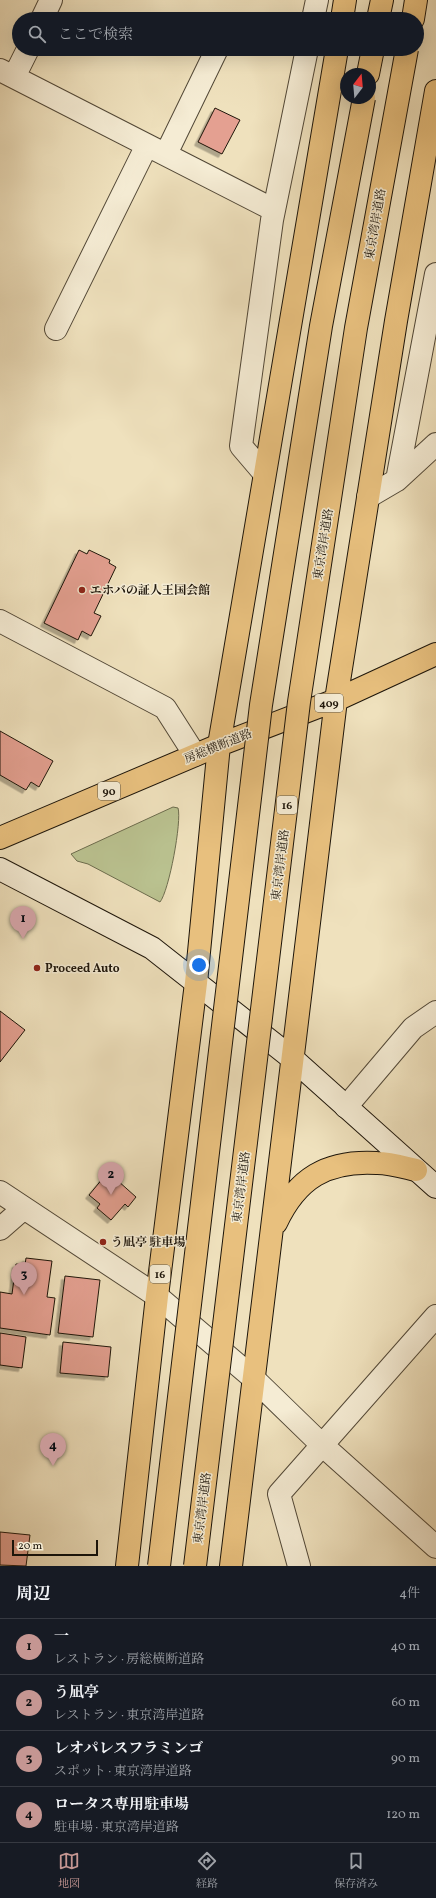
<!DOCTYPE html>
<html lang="ja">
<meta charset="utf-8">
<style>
:root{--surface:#171b24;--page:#242831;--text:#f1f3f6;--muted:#9ea1a6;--line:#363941;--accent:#c59692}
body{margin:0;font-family:Vollkorn,"Noto Serif JP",serif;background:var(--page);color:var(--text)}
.compass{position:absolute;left:340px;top:68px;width:36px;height:36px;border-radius:50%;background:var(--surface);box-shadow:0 4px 16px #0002;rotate:16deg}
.scale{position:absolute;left:12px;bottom:10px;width:86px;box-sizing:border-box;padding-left:4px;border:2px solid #1d150a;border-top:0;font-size:11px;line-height:14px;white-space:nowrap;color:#1d150a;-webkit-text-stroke:3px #f5ecd4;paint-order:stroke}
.you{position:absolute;left:199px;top:965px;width:14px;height:14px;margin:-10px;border:3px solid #fff;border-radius:50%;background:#1a73e8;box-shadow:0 0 0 6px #1a73e833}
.badge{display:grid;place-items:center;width:26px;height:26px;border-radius:50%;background:var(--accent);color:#111;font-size:13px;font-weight:700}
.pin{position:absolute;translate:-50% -33px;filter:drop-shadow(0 1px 2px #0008)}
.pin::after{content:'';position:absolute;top:21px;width:14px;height:12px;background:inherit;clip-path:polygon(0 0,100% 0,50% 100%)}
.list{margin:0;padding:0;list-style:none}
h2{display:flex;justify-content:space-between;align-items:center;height:52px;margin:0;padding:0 16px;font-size:17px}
h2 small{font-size:13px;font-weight:400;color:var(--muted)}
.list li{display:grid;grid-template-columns:26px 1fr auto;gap:12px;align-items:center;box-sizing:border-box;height:56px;padding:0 16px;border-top:1px solid var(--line)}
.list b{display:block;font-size:15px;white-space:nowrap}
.list p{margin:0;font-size:13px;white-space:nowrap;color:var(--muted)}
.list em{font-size:13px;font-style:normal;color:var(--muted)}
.icon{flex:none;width:22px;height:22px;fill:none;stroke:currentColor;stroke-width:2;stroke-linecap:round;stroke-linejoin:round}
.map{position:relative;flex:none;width:436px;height:1566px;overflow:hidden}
.search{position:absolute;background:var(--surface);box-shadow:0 4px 16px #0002;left:12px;right:12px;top:12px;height:44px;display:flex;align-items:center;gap:10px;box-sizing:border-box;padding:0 14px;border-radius:22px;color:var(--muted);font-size:15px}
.sheet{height:276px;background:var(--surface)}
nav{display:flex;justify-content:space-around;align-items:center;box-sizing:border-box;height:56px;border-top:1px solid var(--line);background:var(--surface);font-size:11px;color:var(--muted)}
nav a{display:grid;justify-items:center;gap:2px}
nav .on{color:var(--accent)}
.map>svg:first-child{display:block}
.green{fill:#bac290;stroke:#6c6c4d}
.building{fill:#e4a091;stroke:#1d150a;filter:url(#shadow)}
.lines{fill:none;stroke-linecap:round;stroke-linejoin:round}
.street-casing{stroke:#524837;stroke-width:24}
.secondary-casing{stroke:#1d150a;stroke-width:24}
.primary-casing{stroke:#1d150a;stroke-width:24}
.highway-casing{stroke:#1d150a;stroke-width:24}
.street{stroke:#f5ecd4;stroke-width:22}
.secondary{stroke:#f5ecd4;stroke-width:22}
.primary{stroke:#e8c07e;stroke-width:22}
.highway{stroke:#e8c07e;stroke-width:22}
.highway-bridge-casing{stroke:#1d150a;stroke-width:24;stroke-linecap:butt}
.highway-bridge{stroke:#e8c07e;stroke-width:22}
.poi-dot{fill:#8f2418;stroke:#f5ecd4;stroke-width:1.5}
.labels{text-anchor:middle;stroke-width:3;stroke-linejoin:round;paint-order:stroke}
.shield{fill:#f5ecd4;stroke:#5e5647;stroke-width:1}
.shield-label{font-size:11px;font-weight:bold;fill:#1d150a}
.street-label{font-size:12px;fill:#1d150a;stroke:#f5ecd4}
.poi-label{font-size:12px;font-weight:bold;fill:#1d150a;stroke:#f5ecd4;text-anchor:start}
</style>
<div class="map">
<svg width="436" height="1566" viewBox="0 0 436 1566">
<defs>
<filter id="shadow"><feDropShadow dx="-3.5" dy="3.5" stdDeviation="0" flood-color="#0004"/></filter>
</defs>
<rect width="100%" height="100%" fill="#efe1bd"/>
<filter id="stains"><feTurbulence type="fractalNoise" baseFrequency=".005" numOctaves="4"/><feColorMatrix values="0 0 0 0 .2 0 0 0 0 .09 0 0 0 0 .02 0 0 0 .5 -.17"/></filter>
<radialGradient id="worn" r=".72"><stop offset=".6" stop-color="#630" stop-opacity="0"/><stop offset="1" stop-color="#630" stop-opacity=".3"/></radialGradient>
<path class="green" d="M173,807L178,808C182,821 169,891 160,902L88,864L77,861L71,854Z"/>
<path class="building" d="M215,108L240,120L222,154L198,142Z
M79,550L87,554L89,550L110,560L109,563L116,567L94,613L101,616L91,636L82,631L78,640L44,623Z
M0,731L53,761L39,787L31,782L26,790L0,775Z
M0,1011L25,1030L0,1062Z
M108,1172L136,1197L128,1207L125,1204L111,1220L97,1208L100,1204L89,1195Z
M26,1258L52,1261L47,1297L55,1298L50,1335L0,1328V1292L12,1294L16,1264L25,1265Z
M65,1276L100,1280L93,1337L58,1333Z
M0,1333L26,1337L22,1368L0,1365Z
M63,1342L111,1347L108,1377L60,1373Z
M0,1532L30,1535L26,1566L0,1565Z"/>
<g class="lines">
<defs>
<path id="street" d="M42,19L51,0
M313,19L317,0
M0,70L274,210
M14,77L28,49
M166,154L217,49
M56,329L147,145
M264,473L241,446L272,220L307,49
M397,480L436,444
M368,497L397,480L436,274
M0,621L165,708L195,755
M346,1107L413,1028L436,1012
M0,1192L157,1296L253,1378L321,1444L436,1547
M0,1229L24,1208
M299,1566L279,1494L436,1316"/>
<path id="secondary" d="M0,869L152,948L293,1059L436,1187"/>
<path id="primary" d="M0,838L219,745"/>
<path id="highway" d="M342,19L345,0
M378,19L382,0
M413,19L416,0
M368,74L373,49
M219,745L336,700L436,654
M276,1223C297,1178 327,1160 377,1163C390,1163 403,1167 416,1170
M127,1566L157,1296L196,983L219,745L337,49
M231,1566L336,700L396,321L436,91"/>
</defs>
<use href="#street" class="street-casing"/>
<use href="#secondary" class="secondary-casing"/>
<use href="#primary" class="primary-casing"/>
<use href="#highway" class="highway-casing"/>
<use href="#street" class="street"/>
<use href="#secondary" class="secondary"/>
<use href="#primary" class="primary"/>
<use href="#highway" class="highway"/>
<defs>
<path id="highway-bridge" d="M159,1566L261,705L321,326L364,98
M195,1566L299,702L356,328L407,49"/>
</defs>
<use href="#highway-bridge" class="highway-bridge-casing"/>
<use href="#highway-bridge" class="highway-bridge"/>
</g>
<g class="poi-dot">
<circle cx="82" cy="590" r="4"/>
<circle cx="37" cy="968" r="4"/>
<circle cx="103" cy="1242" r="4"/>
</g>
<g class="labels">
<g class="shield">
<rect x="315" y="694" width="28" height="18" rx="3"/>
<rect x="98" y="782" width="22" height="18" rx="3"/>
<rect x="277" y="796" width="20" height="18" rx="3"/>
<rect x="150" y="1265" width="20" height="18" rx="3"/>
</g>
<g class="shield-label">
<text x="329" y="707">409</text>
<text x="109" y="795">90</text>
<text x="287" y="809">16</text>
<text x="160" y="1278">16</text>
</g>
<g class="street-label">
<text transform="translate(375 224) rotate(-80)" y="4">東京湾岸道路</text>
<text transform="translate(323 544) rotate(-81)" y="4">東京湾岸道路</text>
<text transform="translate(218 746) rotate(-22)" y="4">房総横断道路</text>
<text transform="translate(280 865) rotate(-83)" y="4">東京湾岸道路</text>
<text transform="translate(241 1187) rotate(-83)" y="4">東京湾岸道路</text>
<text transform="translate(202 1508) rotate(-83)" y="4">東京湾岸道路</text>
</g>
<g class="poi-label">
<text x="90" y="594">エホバの証人王国会館</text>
<text x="45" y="972">Proceed Auto</text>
<text x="111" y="1246">う凪亭 駐車場</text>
</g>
</g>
<rect width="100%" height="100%" filter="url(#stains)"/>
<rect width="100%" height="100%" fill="url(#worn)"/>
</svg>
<svg class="compass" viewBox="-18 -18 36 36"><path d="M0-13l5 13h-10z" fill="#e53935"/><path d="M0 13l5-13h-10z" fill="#9ea1a6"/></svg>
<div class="scale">20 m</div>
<div class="you"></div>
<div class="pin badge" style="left:23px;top:939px">1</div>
<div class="pin badge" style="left:111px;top:1195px">2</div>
<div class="pin badge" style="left:24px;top:1295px">3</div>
<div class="pin badge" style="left:53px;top:1466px">4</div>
<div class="search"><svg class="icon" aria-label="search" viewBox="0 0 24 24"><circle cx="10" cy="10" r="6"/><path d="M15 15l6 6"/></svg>ここで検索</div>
</div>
<section class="sheet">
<h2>周辺<small>4件</small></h2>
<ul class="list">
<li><span class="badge">1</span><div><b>一</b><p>レストラン · 房総横断道路</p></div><em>40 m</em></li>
<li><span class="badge">2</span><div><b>う凪亭</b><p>レストラン · 東京湾岸道路</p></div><em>60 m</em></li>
<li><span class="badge">3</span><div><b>レオパレスフラミンゴ</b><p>スポット · 東京湾岸道路</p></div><em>90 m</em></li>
<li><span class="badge">4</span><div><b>ロータス専用駐車場</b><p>駐車場 · 東京湾岸道路</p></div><em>120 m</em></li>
</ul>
</section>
<nav>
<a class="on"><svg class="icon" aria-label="map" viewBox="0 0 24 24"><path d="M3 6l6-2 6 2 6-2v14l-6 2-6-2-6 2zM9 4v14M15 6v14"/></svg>地図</a>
<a><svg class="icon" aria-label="directions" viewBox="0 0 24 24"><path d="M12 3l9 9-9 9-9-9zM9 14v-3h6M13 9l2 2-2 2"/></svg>経路</a>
<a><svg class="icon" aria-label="saved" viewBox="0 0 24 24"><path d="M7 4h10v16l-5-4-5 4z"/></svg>保存済み</a>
</nav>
